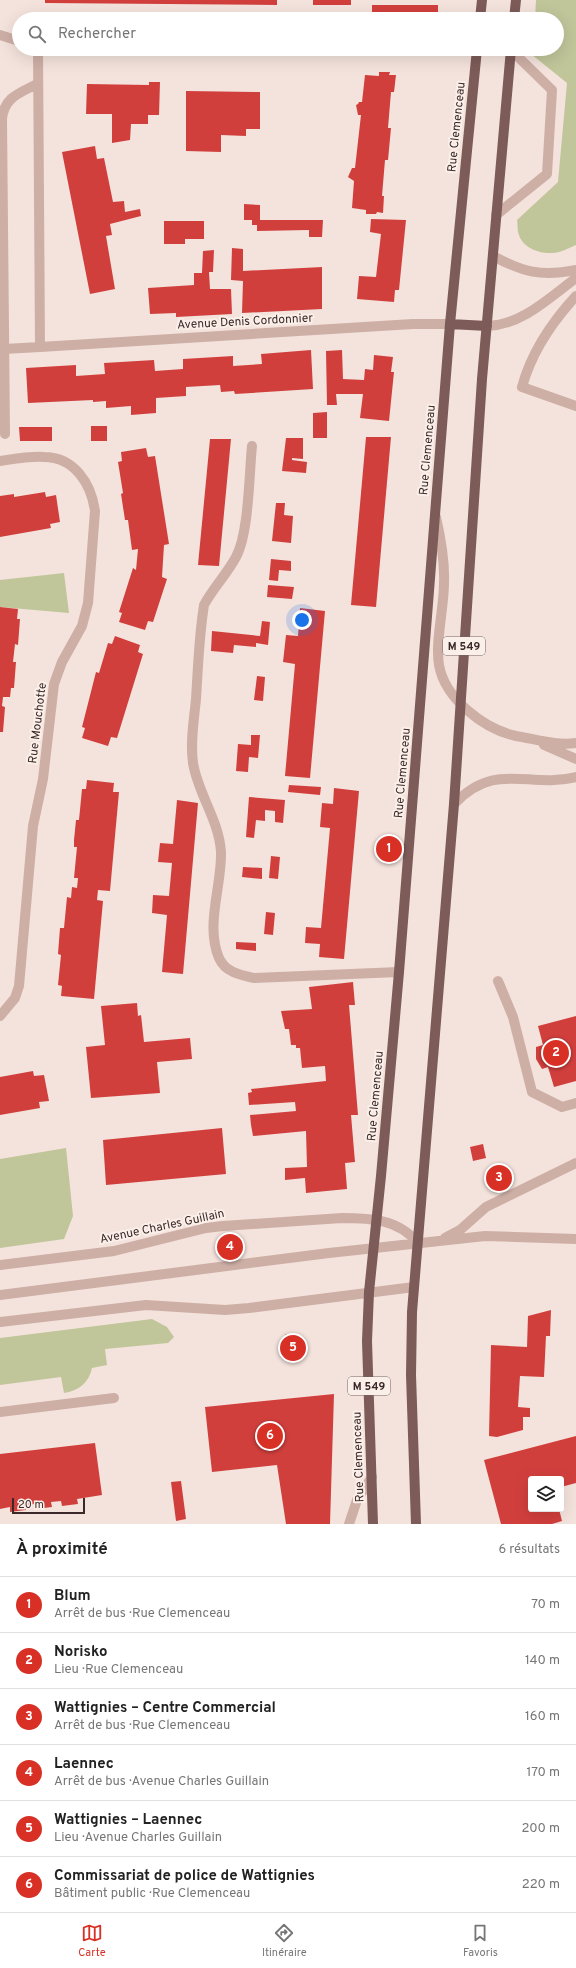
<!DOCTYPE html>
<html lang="fr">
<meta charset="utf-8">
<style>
:root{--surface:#fff;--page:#f2f2f2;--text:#222;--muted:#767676;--line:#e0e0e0;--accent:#d93025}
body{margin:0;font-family:Overpass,sans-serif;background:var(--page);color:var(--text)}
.controls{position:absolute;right:12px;bottom:12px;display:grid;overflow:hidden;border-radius:4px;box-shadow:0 4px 16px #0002}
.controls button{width:36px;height:36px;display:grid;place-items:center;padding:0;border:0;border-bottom:1px solid var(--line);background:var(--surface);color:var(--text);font:20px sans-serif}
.scale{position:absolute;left:12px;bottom:10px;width:73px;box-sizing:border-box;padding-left:4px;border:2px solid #3a2928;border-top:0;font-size:11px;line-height:14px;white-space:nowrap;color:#3a2928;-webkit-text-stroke:3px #fbefe9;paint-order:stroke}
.you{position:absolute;left:302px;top:620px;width:14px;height:14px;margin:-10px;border:3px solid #fff;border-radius:50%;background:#1a73e8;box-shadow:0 0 0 6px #1a73e833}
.badge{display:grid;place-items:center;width:26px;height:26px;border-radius:50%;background:var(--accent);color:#fff;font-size:13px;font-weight:700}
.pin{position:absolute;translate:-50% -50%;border:2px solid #fff;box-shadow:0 1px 4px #0006}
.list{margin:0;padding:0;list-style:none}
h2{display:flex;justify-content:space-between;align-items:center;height:52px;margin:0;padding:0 16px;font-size:17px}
h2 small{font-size:13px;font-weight:400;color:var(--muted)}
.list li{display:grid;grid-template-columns:26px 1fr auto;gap:12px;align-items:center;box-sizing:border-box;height:56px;padding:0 16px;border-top:1px solid var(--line)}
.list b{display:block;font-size:15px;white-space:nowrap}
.list p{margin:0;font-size:13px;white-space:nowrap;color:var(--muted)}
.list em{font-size:13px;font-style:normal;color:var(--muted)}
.icon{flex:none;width:22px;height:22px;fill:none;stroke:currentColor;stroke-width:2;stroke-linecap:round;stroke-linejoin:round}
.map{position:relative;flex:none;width:576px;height:1524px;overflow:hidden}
.search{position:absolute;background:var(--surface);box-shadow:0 4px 16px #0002;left:12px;right:12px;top:12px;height:44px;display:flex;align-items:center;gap:10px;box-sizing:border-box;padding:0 14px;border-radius:22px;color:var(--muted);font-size:15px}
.sheet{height:388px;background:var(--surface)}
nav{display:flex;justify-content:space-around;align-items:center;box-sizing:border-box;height:56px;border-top:1px solid var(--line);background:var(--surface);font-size:11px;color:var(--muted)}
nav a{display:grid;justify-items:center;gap:2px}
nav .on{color:var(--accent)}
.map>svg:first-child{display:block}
.green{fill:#c1c59a}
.building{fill:#d13f3d}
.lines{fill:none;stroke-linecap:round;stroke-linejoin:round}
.minor{stroke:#ceafa6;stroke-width:10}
.major{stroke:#7d5b58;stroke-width:10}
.labels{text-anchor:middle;stroke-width:4;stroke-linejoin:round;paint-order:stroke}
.shield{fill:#fbefe9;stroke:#746462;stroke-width:1}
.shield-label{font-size:11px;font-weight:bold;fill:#3a2928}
.street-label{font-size:12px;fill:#3a2928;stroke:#fbefe9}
</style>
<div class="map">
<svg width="576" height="1524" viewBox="0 0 576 1524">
<rect width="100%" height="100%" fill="#f4e3dc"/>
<path class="green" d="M536,0H576V245C569,248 560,253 552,253C540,254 523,248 519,235C517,231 518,224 517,220L558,182L567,83L531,54L532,49H557V19H535Z
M64,573L69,613L0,607V580Z
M66,1148L73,1216L64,1239L0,1248V1159Z
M152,1319L167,1327L174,1337L168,1343L105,1349L107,1365L92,1368C89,1383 78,1391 64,1393L61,1377L0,1385V1338Z"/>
<path class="building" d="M45,0H277V5L45,3Z
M313,0H351V5H313Z
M372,5H438V19H396V16H372Z
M379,72H390L389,75H396L394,92H391L388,128H391L388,160H385L382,196H384L383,213L377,212L376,214H366V210L352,208L354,181L348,177L352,168H355L361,115H358L356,105L358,104L359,102H362L365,75L379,76Z
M149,82H160L159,115H148V124H131L130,140L112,143V114H86L87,84L149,85Z
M186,91L260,92V129H246V136L221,135V152L186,151Z
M95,146L97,159L104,158L113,202L124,201L125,212L140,209L141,216L110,224L112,235L106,236L115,289L90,294L62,152Z
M244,204L260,205V220H323L322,237H309V230L257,231V225H252V220H244Z
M371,219L406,220L399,290H395L394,302L357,299L359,276L376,277L381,234L370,232Z
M164,221H204V239H185V244H164Z
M232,248L243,249V271L322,267V309L242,313L243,281L231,280Z
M214,250L213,272H209L210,289H231L232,314L176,317V313L150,314L148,288L194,285V273H202L203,251Z
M311,350L313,389L235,394L234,391L221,392L220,385L186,387V396L156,398V413L131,415V406L106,408V401L93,402V400L28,403L26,368L76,365V376L105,374L104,363L154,360L155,371L183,369V359L233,356V366L262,364L261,354Z
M342,350L343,379L364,380L365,369L373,370L374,355L393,357L391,372H394L389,421L360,418L363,394H336L337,405H327L326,351Z
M327,412V438H313V413Z
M91,426H107V441H91Z
M19,427H52V441H20Z
M366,437H391L376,607L351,605Z
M286,438H303V459L292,458V460L307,462L306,473L282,471Z
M210,439H231L219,566L198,565Z
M146,448L148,457L155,456L169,544L164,545L162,577L167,579L153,622L148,621L145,630L119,622L122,613L119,612L133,568L136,570L138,549L132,550L128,520H125L121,494L123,493L118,462L122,461L121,452Z
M45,492L46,497L56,495L60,522L50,524L51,528L0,537V496L14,494V497Z
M276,503H285L284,515L293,516L291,543L272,541Z
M271,559L291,561V571L279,570L278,581L269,580Z
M268,585L294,587L292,599L267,597Z
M0,607L18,609L17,619H20L18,645L15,644L13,662H16L14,688H11L10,697H3L2,706L5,707L3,732H0Z
M300,608L325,611L310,778L285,776L295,664L283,662L286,635L298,636Z
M262,621L270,622L268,645L256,643V647L234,645L233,653L211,651L212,631L260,636Z
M115,636L140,645L138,652L143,654L117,738L111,737L108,746L82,738L85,728L82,727L96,672L99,673L108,643L112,644Z
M257,676L265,677L263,701L254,700Z
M251,735H260L258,758L249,757L248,772L236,771L238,744L251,745Z
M87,780L114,783L113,792H119L110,891L98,890L97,900L103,901L94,999L61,996L62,986L58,985L61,955L58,954L60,928H64L67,897L71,898L72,887L77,888L78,878H74L77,847H74V840L76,820H79L82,789H86Z
M289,785L321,787L320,795L288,792Z
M334,788L359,791L344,959L319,957L320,944L305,943L306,927L321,928L330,828L320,827L322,803L333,804Z
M249,797L285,800L283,823L275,822V811L265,810V821L256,820L254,838L246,837Z
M177,800L198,803L183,974L162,972L167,915L152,913L153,895L169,896L172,863L158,862L160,843L173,844Z
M271,856L280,857L278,879L269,878Z
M243,867L262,868V879L242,877Z
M266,912L275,913L273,935L264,934Z
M236,942L256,943V951L236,949Z
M353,982L355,1005H349L358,1115H351L355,1162L345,1163L347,1189L306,1193L305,1178L285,1180V1168L307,1167L306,1131L253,1136L251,1125L250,1115L296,1111L295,1102L249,1105L248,1093L252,1092L251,1089L326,1081L325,1066L302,1068L300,1048H296V1045H291L289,1029H285L281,1011L312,1009L309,987Z
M137,1003L138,1016L141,1015L144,1042L190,1038L192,1059L157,1062L160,1093L91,1098L86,1047L105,1045L101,1006Z
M576,1016V1081L554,1087L548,1067L542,1069L536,1059V1047L543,1045L538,1026Z
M33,1071L34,1076L44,1075L49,1101L39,1102L40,1108L0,1115V1077Z
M222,1128L226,1174L106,1185L103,1140Z
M483,1144L486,1158L473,1161L470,1147Z
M551,1310L550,1336H546L544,1377L520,1376L518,1407L530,1408V1417H523V1430L497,1437L489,1436L491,1345L527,1347L528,1316Z
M286,1334L307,1346L300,1361L278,1349Z
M334,1394L330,1524H286L277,1465L212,1472L205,1407Z
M576,1436V1483L561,1487V1479H531V1509H559L562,1521L552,1524H501L484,1460Z
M95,1443L102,1495L77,1499L78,1504L62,1506L61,1501L51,1502L52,1507L36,1509L35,1504L25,1505L26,1510L10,1512V1507L0,1509V1454Z
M181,1481L186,1519L176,1521L171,1482Z"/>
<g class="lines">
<path class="minor" d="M0,35L19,41
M38,49L40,347L413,324H450
M496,215L547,174L552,90L511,50
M493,256C523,272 541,277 576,270
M576,296C552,322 531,354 522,387L576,406
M487,326C522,325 549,298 576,278
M4,349L40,347
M5,434L2,119C4,97 20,93 37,84
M252,446C249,475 249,533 236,557C227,574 213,588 204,605C199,636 198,668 196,699C194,720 190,742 193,763C198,794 219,820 221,852C222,886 205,925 219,958C225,972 240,975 254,978L399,972
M0,461C14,459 29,456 44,457C74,457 91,483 95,511L88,603L82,626L62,662L54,684L43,779L33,826L19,986L15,998L0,1016
M436,517C441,539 445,560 444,583C444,608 435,642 439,665C445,699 484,729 516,736C535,739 557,746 576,743
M544,745L576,759
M454,804C496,760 528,789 576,777
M498,981L513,1017L532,1092L562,1107L576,1103
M445,1238L460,1230L486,1207L576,1163
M0,1265L114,1251L206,1228L223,1226L342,1218C371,1218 398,1219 418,1243
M0,1295L329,1253L485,1236L576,1239
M0,1322L146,1305L225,1310L249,1308L414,1287
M0,1412L114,1398
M349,1524L357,1500L372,1477"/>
<path class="major" d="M480,19L482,0
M514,19L516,0
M450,324L487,326
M373,1524L367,1341L369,1292L381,1176L399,972L450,324L477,49
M416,1524L411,1375L412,1312L454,804L482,379L511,49"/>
</g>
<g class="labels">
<g class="shield">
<rect x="443" y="637" width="42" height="18" rx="3"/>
<rect x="348" y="1377" width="42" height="18" rx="3"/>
</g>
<g class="shield-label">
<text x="464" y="650">M 549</text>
<text x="369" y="1390">M 549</text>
</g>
<g class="street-label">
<text transform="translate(456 127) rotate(-84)" y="4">Rue Clemenceau</text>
<text transform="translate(245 321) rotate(-3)" y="4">Avenue Denis Cordonnier</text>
<text transform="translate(427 450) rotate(-85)" y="4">Rue Clemenceau</text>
<text transform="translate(37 723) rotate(-83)" y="4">Rue Mouchotte</text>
<text transform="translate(402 773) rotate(-85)" y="4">Rue Clemenceau</text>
<text transform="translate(375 1096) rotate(-85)" y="4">Rue Clemenceau</text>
<text transform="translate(162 1226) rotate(-12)" y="4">Avenue Charles Guillain</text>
<text transform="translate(358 1457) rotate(-92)" y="4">Rue Clemenceau</text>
</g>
</g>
</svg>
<div class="controls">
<button><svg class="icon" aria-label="layers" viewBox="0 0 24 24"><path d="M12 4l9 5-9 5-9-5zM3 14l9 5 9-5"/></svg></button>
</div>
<div class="scale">20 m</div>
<div class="you"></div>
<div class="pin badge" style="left:389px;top:849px">1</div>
<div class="pin badge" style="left:556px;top:1053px">2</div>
<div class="pin badge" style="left:499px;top:1178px">3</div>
<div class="pin badge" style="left:230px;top:1247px">4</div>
<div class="pin badge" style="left:293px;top:1348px">5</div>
<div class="pin badge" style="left:270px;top:1436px">6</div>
<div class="search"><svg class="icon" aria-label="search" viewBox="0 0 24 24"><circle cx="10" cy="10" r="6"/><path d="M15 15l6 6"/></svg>Rechercher</div>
</div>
<section class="sheet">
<h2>À proximité<small>6 résultats</small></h2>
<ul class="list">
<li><span class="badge">1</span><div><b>Blum</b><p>Arrêt de bus · Rue Clemenceau</p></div><em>70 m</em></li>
<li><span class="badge">2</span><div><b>Norisko</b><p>Lieu · Rue Clemenceau</p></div><em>140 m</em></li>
<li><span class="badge">3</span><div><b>Wattignies – Centre Commercial</b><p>Arrêt de bus · Rue Clemenceau</p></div><em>160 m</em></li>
<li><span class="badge">4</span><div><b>Laennec</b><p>Arrêt de bus · Avenue Charles Guillain</p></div><em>170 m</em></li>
<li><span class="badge">5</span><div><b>Wattignies – Laennec</b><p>Lieu · Avenue Charles Guillain</p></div><em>200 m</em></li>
<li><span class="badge">6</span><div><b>Commissariat de police de Wattignies</b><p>Bâtiment public · Rue Clemenceau</p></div><em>220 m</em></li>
</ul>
</section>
<nav>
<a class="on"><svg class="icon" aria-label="map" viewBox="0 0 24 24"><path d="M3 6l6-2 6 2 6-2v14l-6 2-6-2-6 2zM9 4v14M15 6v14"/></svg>Carte</a>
<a><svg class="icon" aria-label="directions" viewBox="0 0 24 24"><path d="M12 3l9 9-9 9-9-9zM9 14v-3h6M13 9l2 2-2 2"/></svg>Itinéraire</a>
<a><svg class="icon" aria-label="saved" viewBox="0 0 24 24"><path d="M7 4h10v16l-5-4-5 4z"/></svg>Favoris</a>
</nav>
